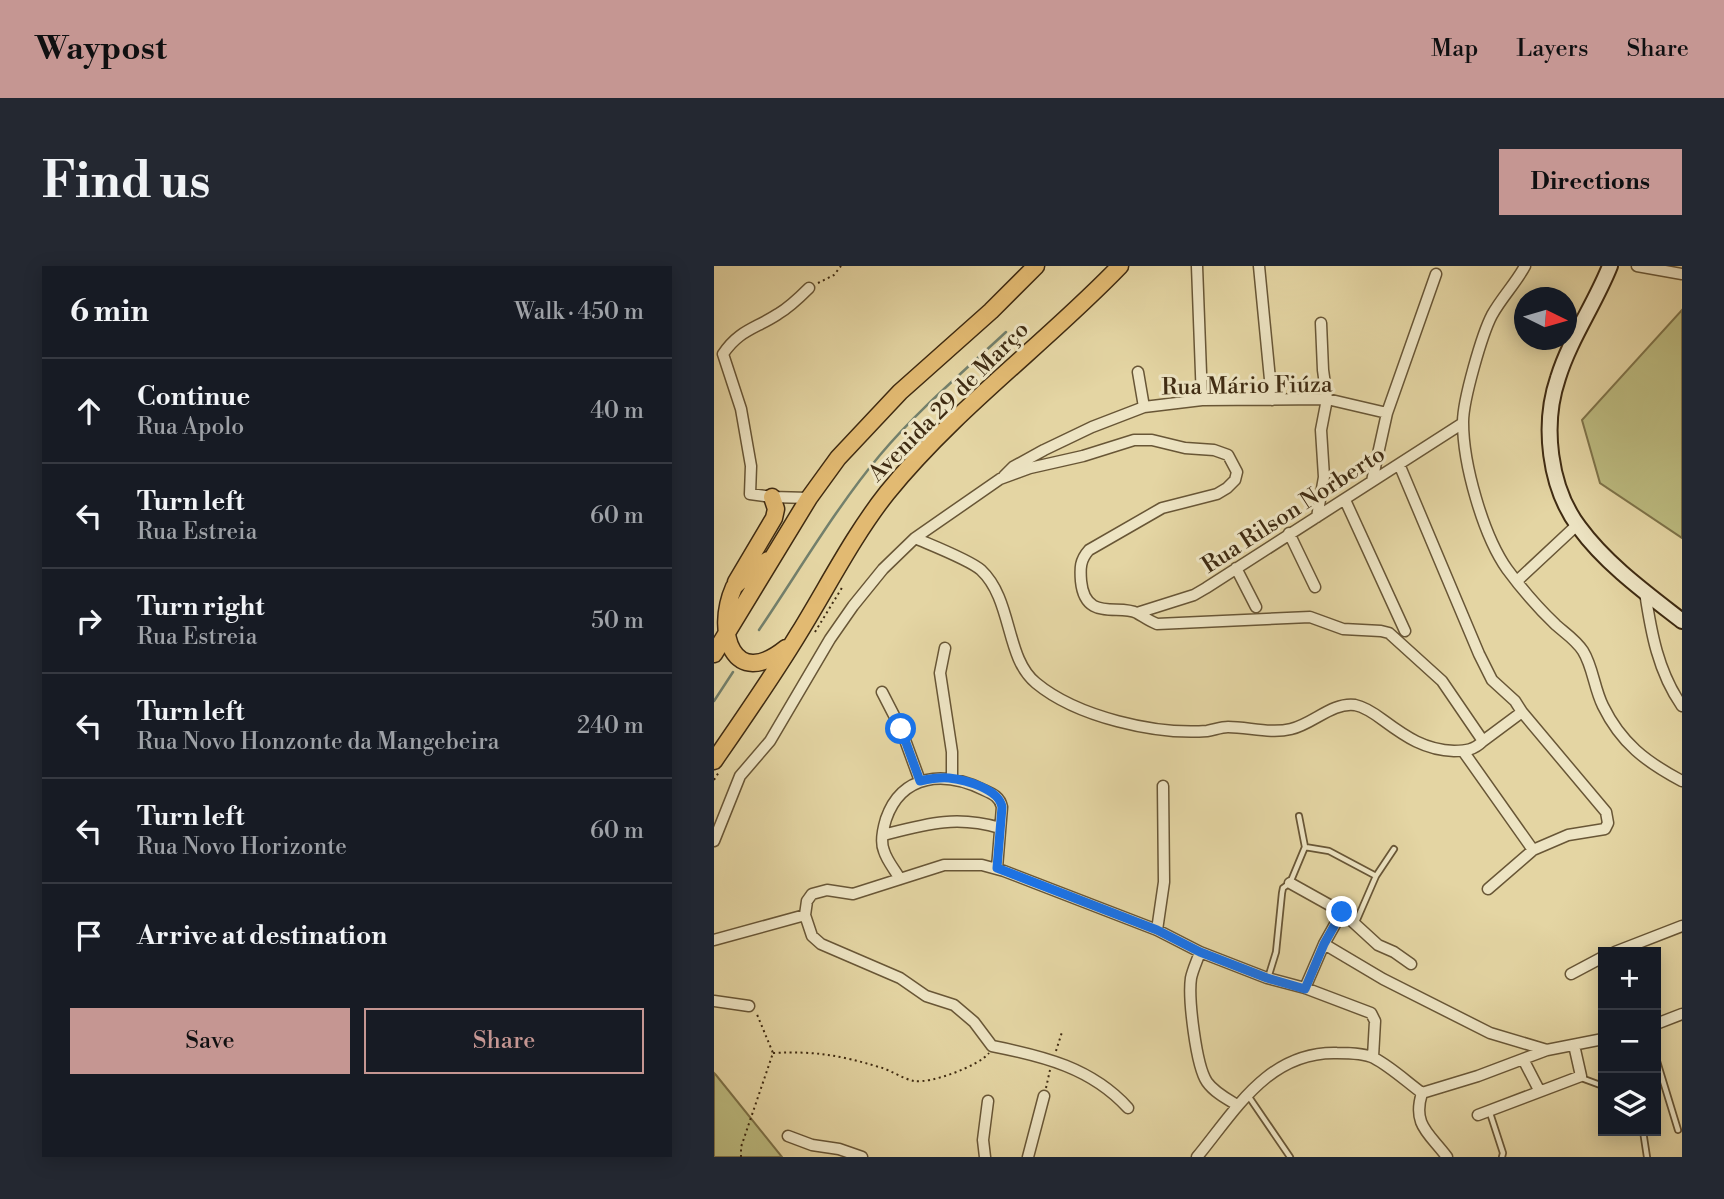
<!DOCTYPE html>
<meta charset="utf-8">
<style>
:root{--surface:#171b24;--page:#242831;--text:#f1f3f6;--muted:#9ea1a6;--line:#363941;--accent:#c59692}
body{margin:0;font-family:"Libre Bodoni",serif;background:var(--page);color:var(--text)}
.controls{position:absolute;right:21px;bottom:21px;display:grid;overflow:hidden;border-radius:0px;box-shadow:0 4px 18px #0003}
.controls button{width:63px;height:63px;display:grid;place-items:center;padding:0;border:0;border-bottom:2px solid var(--line);background:var(--surface);color:var(--text);font:35px sans-serif}
.compass{position:absolute;left:800px;top:21px;width:63px;height:63px;border-radius:50%;background:var(--surface);box-shadow:0 4px 18px #0003;rotate:95deg}
.stop{position:absolute;width:21px;height:21px;margin:-16px;border:5px solid #1a73e8;border-radius:50%;background:#fff}
.stop.end{background:#1a73e8;border-color:#fff;box-shadow:0 2px 7px #0008}
.list{margin:0;padding:0;list-style:none}
h2{display:flex;justify-content:space-between;align-items:center;height:91px;margin:0;padding:0 28px;font-size:30px}
h2 small{font-size:23px;font-weight:400;color:var(--muted)}
.list li{display:grid;grid-template-columns:46px 1fr auto;gap:21px;align-items:center;box-sizing:border-box;height:105px;padding:0 28px;border-top:2px solid var(--line)}
.list b{display:block;font-size:26px;white-space:nowrap}
.list p{margin:0;font-size:23px;white-space:nowrap;color:var(--muted)}
.list em{font-size:23px;font-style:normal;color:var(--muted)}
.actions{display:flex;gap:14px;padding:21px 28px}
.actions a{flex:1;padding:16px 0;border:2px solid var(--accent);border-radius:0px;text-align:center;font-size:24px;color:var(--accent)}
.actions .main{background:var(--accent);color:#111}
.icon{flex:none;width:38px;height:38px;fill:none;stroke:currentColor;stroke-width:2;stroke-linecap:round;stroke-linejoin:round}
.map{position:relative;flex:none;width:968px;height:891px;overflow:hidden;border-radius:0px}
header{display:flex;align-items:center;gap:42px;box-sizing:border-box;height:98px;padding:0 35px;background:var(--accent);color:#111}
header strong{font-size:33px}
nav{display:flex;gap:38px;margin-inline-start:auto;font-size:24px}
.intro{display:flex;align-items:center;justify-content:space-between;box-sizing:border-box;height:168px;padding:0 42px}
h1{margin:0;font-size:49px}
.button{padding:18px 32px;border-radius:0px;background:var(--accent);color:#111;font-size:24px;font-weight:700}
main{display:flex;gap:42px;padding:0 42px}
aside{flex:1;background:var(--surface);border-radius:0px;box-shadow:0 4px 18px #0003}
.map>svg:first-child{display:block}
.green{fill:#bcbb80;stroke:#7e7349;stroke-width:2}
.lines{fill:none;stroke-linecap:round;stroke-linejoin:round}
.stream{stroke:#73806c;stroke-width:2.5}
.lane-casing{stroke:#685636;stroke-width:8}
.street-casing{stroke:#685636;stroke-width:13}
.secondary-casing{stroke:#3f2b12;stroke-width:18}
.primary-casing{stroke:#3f2b12;stroke-width:19}
.path{stroke:#3f2b12;stroke-width:2;stroke-dasharray:2 3.5;stroke-linecap:butt}
.lane{stroke:#ede4c3;stroke-width:4.5}
.street{stroke:#ede4c3;stroke-width:10}
.secondary{stroke:#ede4c3;stroke-width:14}
.primary{stroke:#e2ba72;stroke-width:16}
.route{stroke:#1a73e8;stroke-width:9}
.labels{text-anchor:middle;stroke-width:6;stroke-linejoin:round;paint-order:stroke}
.street-label{font-size:23px;fill:#3f2b12;stroke:#ede4c3}
</style>
<header>
<strong>Waypost</strong>
<nav><a>Map</a><a>Layers</a><a>Share</a></nav>
</header>
<div class="intro"><h1>Find us</h1><a class="button">Directions</a></div>
<main>
<aside>
<h2>6 min<small>Walk · 450 m</small></h2>
<ul class="list">
<li><svg class="icon" aria-label="ahead" viewBox="0 0 24 24"><path d="M12 20V5M6 11l6-6 6 6"/></svg><div><b>Continue</b><p>Rua Apolo</p></div><em>40 m</em></li>
<li><svg class="icon" aria-label="left" viewBox="0 0 24 24"><path d="M17 20v-9H6M10 6l-5 5 5 5"/></svg><div><b>Turn left</b><p>Rua Estreia</p></div><em>60 m</em></li>
<li><svg class="icon" aria-label="right" viewBox="0 0 24 24"><path d="M7 20v-9h11M14 6l5 5-5 5"/></svg><div><b>Turn right</b><p>Rua Estreia</p></div><em>50 m</em></li>
<li><svg class="icon" aria-label="left" viewBox="0 0 24 24"><path d="M17 20v-9H6M10 6l-5 5 5 5"/></svg><div><b>Turn left</b><p>Rua Novo Honzonte da Mangebeira</p></div><em>240 m</em></li>
<li><svg class="icon" aria-label="left" viewBox="0 0 24 24"><path d="M17 20v-9H6M10 6l-5 5 5 5"/></svg><div><b>Turn left</b><p>Rua Novo Horizonte</p></div><em>60 m</em></li>
<li><svg class="icon" aria-label="arrive" viewBox="0 0 24 24"><path d="M6 21V4h12l-3 4 3 4H6"/></svg><div><b>Arrive at destination</b></div></li>
</ul>
<div class="actions"><a class="main">Save</a><a>Share</a></div>
</aside>
<div class="map">
<svg width="968" height="891" viewBox="0 0 968 891">
<rect width="100%" height="100%" fill="#e4d5a3"/>
<filter id="stains"><feTurbulence type="fractalNoise" baseFrequency=".00286" numOctaves="4"/><feColorMatrix values="0 0 0 0 .2 0 0 0 0 .09 0 0 0 0 .02 0 0 0 .5 -.17"/></filter>
<radialGradient id="worn" r=".72"><stop offset=".6" stop-color="#630" stop-opacity="0"/><stop offset="1" stop-color="#630" stop-opacity=".3"/></radialGradient>
<path class="green" d="M968,44V272L886,217L868,154Z
M0,807L2,809L68,891H0Z"/>
<g class="lines">
<path class="stream" d="M45,364C85,305 121,243 166,189C204,144 249,106 292,66
M0,435L19,406"/>
<defs>
<path id="lane" d="M591,581L615,585L662,610
M642,656L662,610L680,583
M554,712L562,686L568,627L569,622L576,617L591,581L585,550
M942,792L964,864
M867,810L870,813L889,820
M533,828L576,891
M775,844L789,887L788,891
M929,865L933,891"/>
<path id="street" d="M483,0L488,134
M545,0L558,134
M811,0C802,17 788,31 778,49C768,68 749,134 749,156C749,198 769,269 793,303C807,322 824,342 842,359C851,367 862,374 869,385C879,401 880,422 889,440C907,477 932,496 968,515
M923,0L968,8
M9,88L27,143L37,200L36,228L58,231L95,232
M9,88C25,64 41,63 64,48C76,41 85,32 95,22
M424,106L430,141
M685,198L765,388L778,414L801,435L808,446L769,475
M290,210L299,201L330,184L378,161L430,141L488,134L613,133L673,147
M658,215L673,147L722,8
M631,234L691,365
M603,251L610,211L607,164L613,133L609,104L607,57
M575,267L601,321
M522,302L542,341
M803,315L863,259
M931,326C937,366 944,406 968,440
M423,347L480,329L492,322L749,157
M231,382L226,407L238,486V513
M168,426L187,463L206,515
M749,485L819,584
M169,569C212,558 242,549 286,562
M0,575L26,510L56,475L116,373L139,340L169,303L201,272C217,279 256,294 267,304C299,334 291,392 322,417C363,451 442,469 493,465C500,464 507,461 514,461C534,461 557,468 577,463C599,458 618,436 641,439C651,441 661,448 669,454C692,471 711,484 740,485C752,485 760,484 769,475L728,415L675,367L667,365L629,363L596,351L443,358C435,355 430,351 423,347C404,338 371,356 367,315C366,302 366,294 375,284L448,242L503,228L513,222L521,214L523,206L514,189L500,184L471,182L438,174H420L369,190L316,202L286,213L201,272
M186,613C181,604 173,595 170,585C166,576 169,563 172,553C188,507 231,505 270,524C279,528 286,531 288,541L283,602
M576,617L628,646L664,679L680,686L697,698
M774,623L819,584L854,569L891,563L894,557L892,546L808,446
M443,664L450,616L449,520
M0,674L91,649
M610,678L669,713L776,767L833,784L889,773
M486,686C483,695 479,703 477,712C474,732 482,800 493,816C500,826 513,833 523,839
M901,686L968,660
M857,708L889,691
M591,722L610,678L628,646
M0,735L35,740
M942,758L968,748
M809,793L825,824
M708,827L764,810L833,784
M414,842C378,802 329,790 278,780L260,756L240,739L212,730L186,712L107,678L98,670L91,649L93,635L98,628L113,624L139,628L230,599H268L290,605L443,664L486,686L553,712L591,722L657,747L661,755L659,791
M764,849L867,810L860,779
M74,870L98,879L125,883L148,891
M271,891L269,874L274,835
M314,891L330,830
M483,891C521,845 554,785 623,787C634,787 650,787 660,792C677,801 693,816 708,827C698,859 715,867 733,891"/>
<path id="secondary" d="M896,0C881,38 856,73 844,112C828,159 835,221 865,261C892,298 932,327 968,355"/>
<path id="primary" d="M54,294C43,302 29,311 20,321C0,366 19,425 72,382
M22,316L60,252L62,243L58,231
M0,388L95,232L124,192L186,126L277,45L322,0
M0,495C29,453 59,410 85,367C114,320 139,270 173,227C242,142 331,78 406,0"/>
</defs>
<use href="#lane" class="lane-casing"/>
<use href="#street" class="street-casing"/>
<use href="#secondary" class="secondary-casing"/>
<use href="#primary" class="primary-casing"/>
<path class="path" d="M104,17L120,9L127,0
M101,366L129,320
M0,514L5,506
M342,785L348,766
M59,787C101,785 125,789 165,801C177,804 189,813 200,815C216,818 265,800 275,787
M332,822L336,804
M27,891V881L59,787L42,746"/>
<use href="#lane" class="lane"/>
<use href="#street" class="street"/>
<use href="#secondary" class="secondary"/>
<use href="#primary" class="primary"/>
</g>
<g class="lines">
<path class="route" d="M187,463L206,515C215,513 225,511 235,512C252,514 285,523 288,541L283,602L443,664L486,686L553,712L591,723L610,678L628,646"/>
</g>
<g class="labels">
<g class="street-label">
<text transform="translate(533 119) rotate(-1)" y="8">Rua Mário Fiúza</text>
<text transform="translate(234 135) rotate(-45)" y="8">Avenida 29 de Março</text>
<text transform="translate(579 243) rotate(-33)" y="8">Rua Rilson Norberto</text>
</g>
</g>
<rect width="100%" height="100%" filter="url(#stains)"/>
<rect width="100%" height="100%" fill="url(#worn)"/>
</svg>
<div class="controls">
<button>+</button>
<button>−</button>
<button><svg class="icon" aria-label="layers" viewBox="0 0 24 24"><path d="M12 4l9 5-9 5-9-5zM3 14l9 5 9-5"/></svg></button>
</div>
<svg class="compass" viewBox="-18 -18 36 36"><path d="M0-13l5 13h-10z" fill="#e53935"/><path d="M0 13l5-13h-10z" fill="#9ea1a6"/></svg>
<div class="stop" style="left:187px;top:463px"></div>
<div class="stop end" style="left:628px;top:646px"></div>
</div>
</main>
